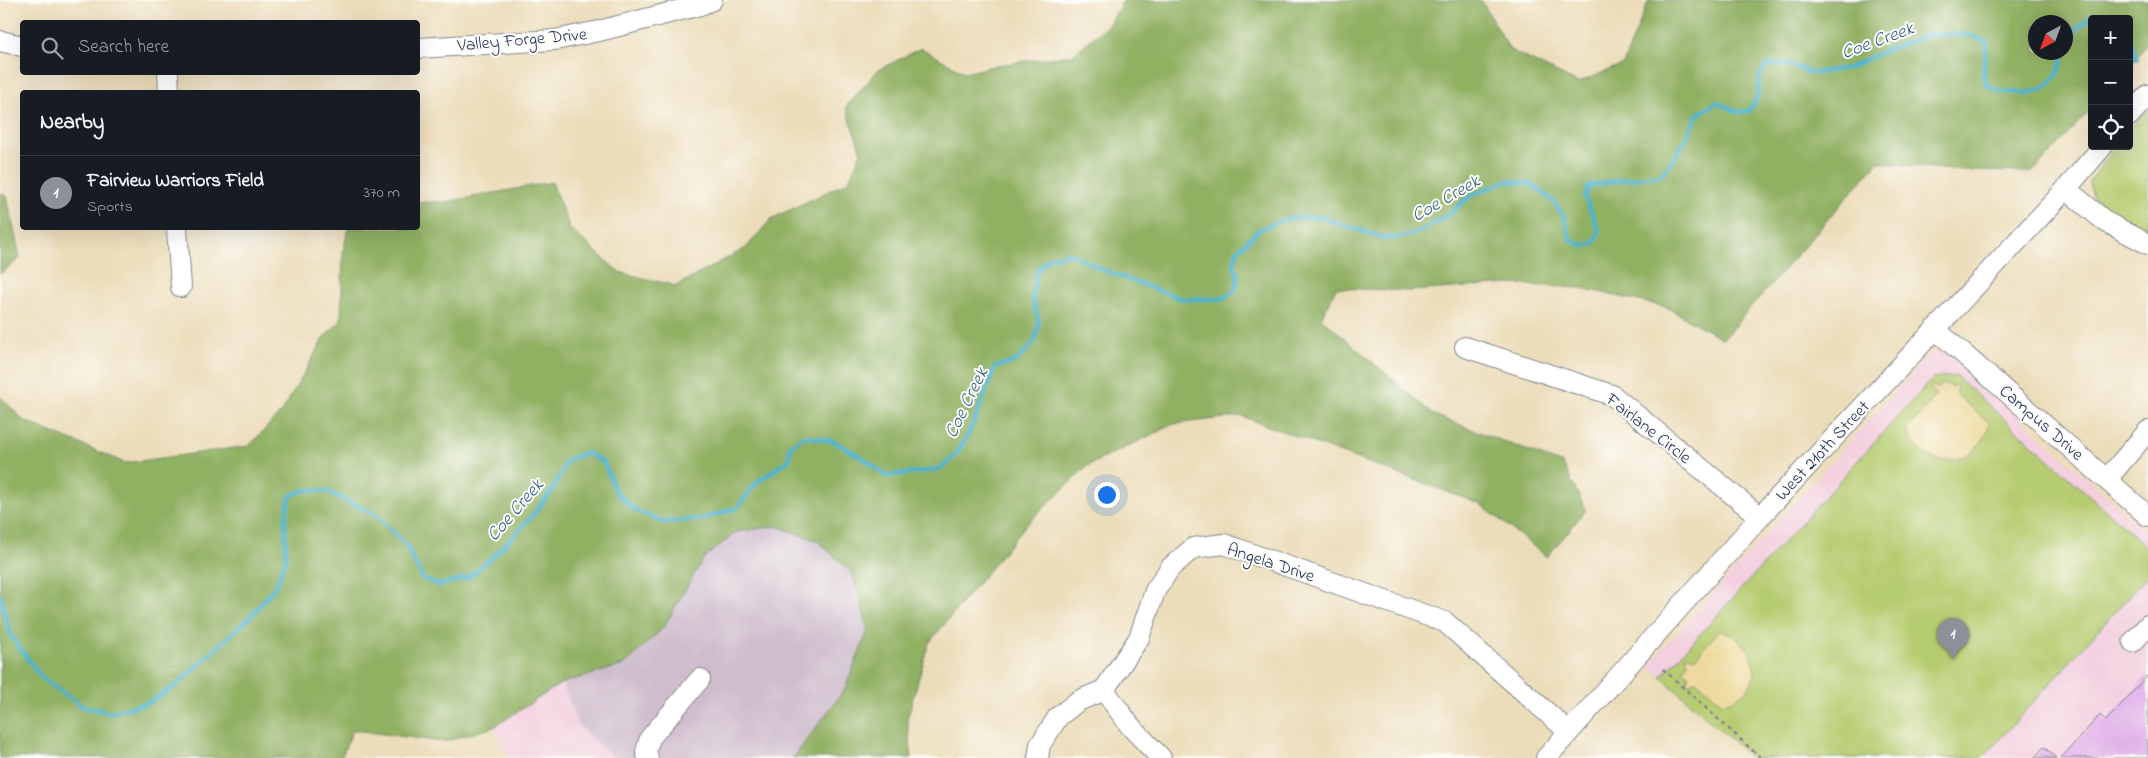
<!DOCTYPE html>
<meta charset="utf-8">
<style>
:root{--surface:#171b24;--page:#242831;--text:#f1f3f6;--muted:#9ea1a6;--line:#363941;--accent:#8c9099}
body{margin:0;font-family:"Indie Flower",sans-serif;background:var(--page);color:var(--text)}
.controls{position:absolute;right:15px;top:15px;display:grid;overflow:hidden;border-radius:5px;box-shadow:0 5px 20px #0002}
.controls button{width:45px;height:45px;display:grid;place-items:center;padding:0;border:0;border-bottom:1px solid var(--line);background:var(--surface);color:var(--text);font:25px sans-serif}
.compass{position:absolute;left:2028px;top:15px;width:45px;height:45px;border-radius:50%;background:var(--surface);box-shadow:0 5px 20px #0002;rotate:221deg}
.you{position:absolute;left:1106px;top:494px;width:18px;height:18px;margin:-12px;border:4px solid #fff;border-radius:50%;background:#1a73e8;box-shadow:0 0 0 8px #1a73e833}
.badge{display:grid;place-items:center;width:32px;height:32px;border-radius:50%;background:var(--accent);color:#fff;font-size:16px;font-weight:700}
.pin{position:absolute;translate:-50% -41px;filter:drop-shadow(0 1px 2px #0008)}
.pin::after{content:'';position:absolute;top:26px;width:18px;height:15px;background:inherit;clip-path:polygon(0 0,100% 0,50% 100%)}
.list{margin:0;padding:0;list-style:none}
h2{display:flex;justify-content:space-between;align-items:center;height:65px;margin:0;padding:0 20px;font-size:21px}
h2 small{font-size:16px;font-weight:400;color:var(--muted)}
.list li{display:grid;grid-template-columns:32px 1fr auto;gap:15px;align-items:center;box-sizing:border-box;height:75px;padding:0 20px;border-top:1px solid var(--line)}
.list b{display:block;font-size:19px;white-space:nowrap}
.list p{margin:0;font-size:16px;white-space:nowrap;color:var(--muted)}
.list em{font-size:16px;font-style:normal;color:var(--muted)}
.icon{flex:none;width:28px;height:28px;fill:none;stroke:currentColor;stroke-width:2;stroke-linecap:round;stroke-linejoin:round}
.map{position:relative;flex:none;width:2148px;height:758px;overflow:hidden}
.search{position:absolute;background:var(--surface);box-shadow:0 5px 20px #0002;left:20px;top:20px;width:400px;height:55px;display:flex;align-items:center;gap:12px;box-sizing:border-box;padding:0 18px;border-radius:5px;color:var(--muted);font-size:19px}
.panel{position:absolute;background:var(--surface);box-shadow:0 5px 20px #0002;left:20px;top:90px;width:400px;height:140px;border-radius:5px}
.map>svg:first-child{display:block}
.built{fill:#f3cfdf}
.industrial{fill:#cfbdce}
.green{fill:#b6cc70;stroke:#687e67}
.forest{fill:#90b062;stroke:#567060;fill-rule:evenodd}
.sand{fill:#eeda9e;stroke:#84847e}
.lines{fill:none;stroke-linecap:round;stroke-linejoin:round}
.stream{stroke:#4db3cc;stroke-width:4.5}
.building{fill:#deaae7}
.minor-casing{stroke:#84868c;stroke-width:22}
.path{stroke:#84868c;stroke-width:2.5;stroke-dasharray:4 4;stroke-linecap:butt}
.minor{stroke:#fff;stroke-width:20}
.labels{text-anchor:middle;stroke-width:4;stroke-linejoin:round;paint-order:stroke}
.street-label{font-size:18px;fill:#1b2f5e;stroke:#fdfcf7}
.water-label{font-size:19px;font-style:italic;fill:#2c5d84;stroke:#fdfcf7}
</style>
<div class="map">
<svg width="2148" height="758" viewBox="0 0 2148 758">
<rect width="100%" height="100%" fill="#fdfcf7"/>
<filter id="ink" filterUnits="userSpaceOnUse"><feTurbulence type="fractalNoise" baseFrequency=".02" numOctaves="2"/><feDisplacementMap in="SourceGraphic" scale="10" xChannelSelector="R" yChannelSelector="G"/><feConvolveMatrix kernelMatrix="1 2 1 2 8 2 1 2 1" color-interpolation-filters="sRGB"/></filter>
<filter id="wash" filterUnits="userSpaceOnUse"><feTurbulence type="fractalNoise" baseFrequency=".0096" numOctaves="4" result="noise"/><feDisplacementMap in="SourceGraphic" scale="20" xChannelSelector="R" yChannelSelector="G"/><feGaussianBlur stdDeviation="1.12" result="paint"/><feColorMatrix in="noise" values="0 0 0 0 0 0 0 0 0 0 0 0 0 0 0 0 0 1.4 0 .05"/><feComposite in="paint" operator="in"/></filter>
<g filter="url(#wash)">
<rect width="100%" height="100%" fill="#ecddba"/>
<path class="built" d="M1941,352L1950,355L2148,533V758H1752L1648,665L1924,360L1932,353Z
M562,683L578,725L614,758H509L494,727Z"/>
<path class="industrial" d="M776,526L818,541L853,574L868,630L845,689L793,758H614L578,725L562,683L624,665L664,627L703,559L736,532Z"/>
<path class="green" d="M2148,109V235L2113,215L2093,196L2089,182L2117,146H2129V130Z
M1956,376L2148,548V575L1983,758H1752L1661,677L1933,378Z"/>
<path class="forest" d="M1124,0H1481L1510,50L1578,83L1623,64L1649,0H2148V43L2129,67V19H2092V108L2033,172L1961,171L1878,162L1723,339L1666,307L1581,288L1510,284L1410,291L1336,288L1321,318L1434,415L1563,464L1586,510L1547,557L1480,504L1241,416L1174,424L1087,466L1025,526L929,643L907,719L912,758H793L845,689L868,630L853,574L818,541L776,526L736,532L703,559L664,627L624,665L562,683L494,727L443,742L353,730L341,758H0V396L23,420L125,463L249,446L283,410L325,336L341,321L343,253L348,228H418V202H446L552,182L570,229L619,272L676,286L746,248L771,219L849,181L861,152L846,107L878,70L921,48L966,73L997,65L1072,55L1108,25ZM2066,22V52H2036V22Z
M0,193L7,196L20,258L0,274Z"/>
<path class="sand" d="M1944,384L1952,387L1958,384L1956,394L1989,423C1981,469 1920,474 1907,429L1936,396L1930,387L1932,386L1938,388Z
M1719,631C1763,641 1768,694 1722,703L1696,680L1688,685L1686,683L1689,676L1683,670L1688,663L1686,655L1695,658Z"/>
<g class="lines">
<path class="stream" d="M2129,37L2137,59
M0,595L11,636L41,677L82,706L111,713L150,702L174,687L206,658L250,617L276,586L286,557L285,521L290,496L305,490L325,491L375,514L406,545L423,579L440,585L469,577L499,551L532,516L553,489L568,459L588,453L604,463L616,492L635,510L663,522L702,519L737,508L757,482L789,460L790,446L804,436L833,441L863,458L886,476C898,474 930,472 940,468C967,455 984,394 995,367L1015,362L1034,343L1039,323L1032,297L1036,272L1049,258L1069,253L1103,270L1182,299H1221L1235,291L1238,276L1234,265L1237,251L1260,229L1288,218L1320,217L1386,239L1406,236L1423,230L1448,215L1470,196L1507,181L1531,184L1553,201L1564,217L1570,239L1583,246L1594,243L1599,231L1585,197L1589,186L1614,181L1657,176L1666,170L1685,141L1697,115L1717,102L1738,112L1749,111L1757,99L1760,75L1767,65L1787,64L1813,73L1849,68L1886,50L1930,35H1970L1987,42L1983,75L1987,85L2002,92L2029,93L2045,88L2056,76L2075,30L2092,16L2104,19"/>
</g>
<g id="blocks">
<path class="building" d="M2148,675V758H2061L2100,715L2106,721Z
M2044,747L2056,758H2034Z"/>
</g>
</g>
<g filter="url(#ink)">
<use href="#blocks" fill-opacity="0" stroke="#84868c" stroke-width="1"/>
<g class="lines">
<defs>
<path id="minor" d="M0,41L22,46
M418,48L555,40L599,31L700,5L712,0
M168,72L169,92
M2129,116L2148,95
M2066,189L2106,222L2148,244
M177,228L181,287
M1935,329L2148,516
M1465,347L1612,395L1760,517
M2107,479L2148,431
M2133,642L2148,625
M1104,690L1131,727L1161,758
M648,758L646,751L650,738L700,679
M1038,758L1040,745L1058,717L1078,701L1104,690L1139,638L1155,591L1170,568L1193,548L1224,544L1445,622L1569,732
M1546,758L1760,517L2066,189L2103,146"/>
</defs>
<use href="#minor" class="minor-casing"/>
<path class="path" d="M1663,669L1761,758"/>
<use href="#minor" class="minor"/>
</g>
</g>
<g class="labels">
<g class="street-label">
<text transform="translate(522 39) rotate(-5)" y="6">Valley Forge Drive</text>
<text transform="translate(2042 422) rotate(41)" y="6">Campus Drive</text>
<text transform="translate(1649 428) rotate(38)" y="6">Fairlane Circle</text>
<text transform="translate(1822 450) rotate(-47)" y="6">West 210th Street</text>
<text transform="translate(1271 562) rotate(18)" y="6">Angela Drive</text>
</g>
<g class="water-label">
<text transform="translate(1877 39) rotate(-20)" y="7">Coe Creek</text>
<text transform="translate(1445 197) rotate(-30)" y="7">Coe Creek</text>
<text transform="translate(965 402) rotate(-64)" y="7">Coe Creek</text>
<text transform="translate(514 509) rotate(-49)" y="7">Coe Creek</text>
</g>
</g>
</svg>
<div class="controls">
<button>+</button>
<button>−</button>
<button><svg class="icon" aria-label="locate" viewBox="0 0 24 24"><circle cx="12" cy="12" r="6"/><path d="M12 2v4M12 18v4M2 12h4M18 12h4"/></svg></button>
</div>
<svg class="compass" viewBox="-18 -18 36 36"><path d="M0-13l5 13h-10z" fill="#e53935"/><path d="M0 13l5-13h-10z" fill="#9ea1a6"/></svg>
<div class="you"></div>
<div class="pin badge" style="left:1953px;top:659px">1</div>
<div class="search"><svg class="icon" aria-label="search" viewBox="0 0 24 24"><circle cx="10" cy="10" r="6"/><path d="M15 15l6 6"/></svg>Search here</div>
<section class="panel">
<h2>Nearby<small></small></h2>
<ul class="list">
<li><span class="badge">1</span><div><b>Fairview Warriors Field</b><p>Sports</p></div><em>370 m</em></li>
</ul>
</section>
</div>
